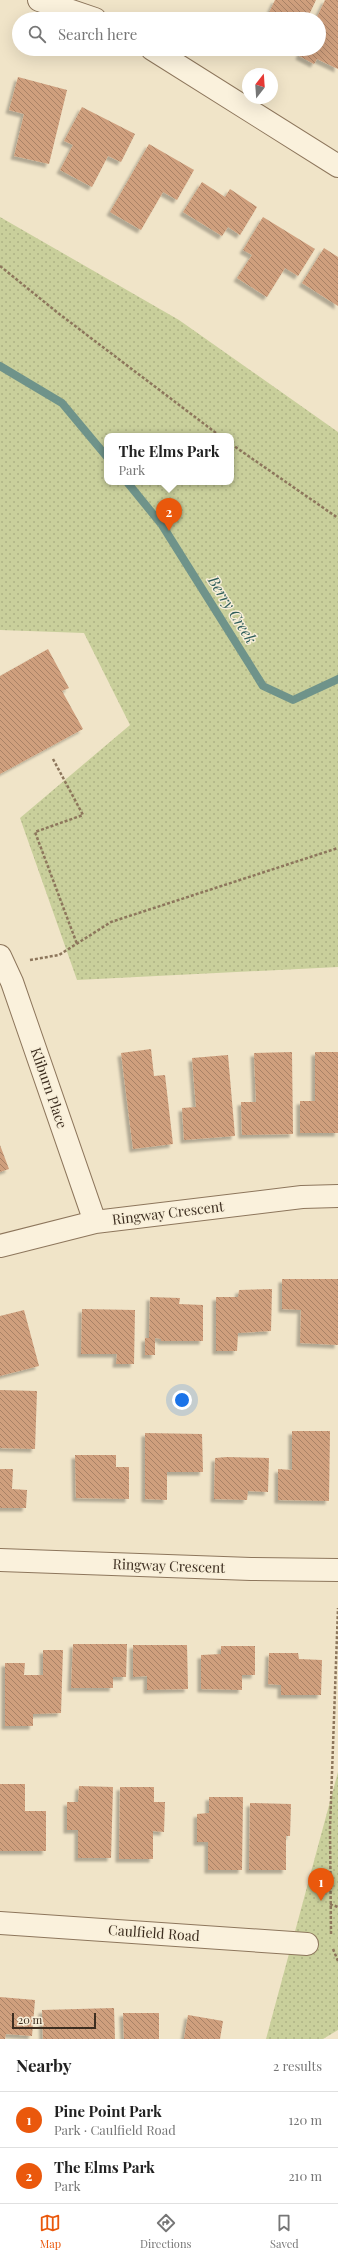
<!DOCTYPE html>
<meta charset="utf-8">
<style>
:root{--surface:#fff;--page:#f6f6f6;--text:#222;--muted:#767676;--line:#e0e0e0;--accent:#ea580c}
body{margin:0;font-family:"Playfair Display",serif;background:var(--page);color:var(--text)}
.compass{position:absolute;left:242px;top:68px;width:36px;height:36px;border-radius:50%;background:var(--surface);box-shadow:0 4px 16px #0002;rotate:17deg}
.scale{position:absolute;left:12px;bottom:10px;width:84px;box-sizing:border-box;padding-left:4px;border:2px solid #3d2e20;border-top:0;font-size:11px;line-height:14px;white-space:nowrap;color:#3d2e20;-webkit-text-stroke:3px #f7eed8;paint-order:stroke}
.you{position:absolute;left:182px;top:1400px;width:14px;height:14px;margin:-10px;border:3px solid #fff;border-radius:50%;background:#1a73e8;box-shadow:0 0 0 6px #1a73e833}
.badge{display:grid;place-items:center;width:26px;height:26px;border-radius:50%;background:var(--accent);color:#fff;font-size:13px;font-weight:700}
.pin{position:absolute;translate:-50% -33px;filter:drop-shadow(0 1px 2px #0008)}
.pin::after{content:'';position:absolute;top:21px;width:14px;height:12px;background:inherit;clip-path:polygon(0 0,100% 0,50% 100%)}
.popup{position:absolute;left:104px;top:433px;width:130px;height:52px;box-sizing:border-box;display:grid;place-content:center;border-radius:8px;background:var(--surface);filter:drop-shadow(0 1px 3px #0005);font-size:13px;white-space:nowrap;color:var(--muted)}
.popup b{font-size:15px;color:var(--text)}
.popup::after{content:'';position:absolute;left:50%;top:100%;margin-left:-8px;border:8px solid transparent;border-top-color:var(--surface)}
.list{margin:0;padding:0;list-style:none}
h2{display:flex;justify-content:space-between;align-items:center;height:52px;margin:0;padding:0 16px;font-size:17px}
h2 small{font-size:13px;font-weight:400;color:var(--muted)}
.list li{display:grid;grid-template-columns:26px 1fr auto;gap:12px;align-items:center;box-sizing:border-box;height:56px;padding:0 16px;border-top:1px solid var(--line)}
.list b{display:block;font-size:15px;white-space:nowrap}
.list p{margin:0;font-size:13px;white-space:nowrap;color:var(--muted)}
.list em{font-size:13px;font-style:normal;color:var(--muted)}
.icon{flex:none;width:22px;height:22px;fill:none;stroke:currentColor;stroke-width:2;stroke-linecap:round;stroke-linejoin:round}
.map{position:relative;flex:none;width:338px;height:2039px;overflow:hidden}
.search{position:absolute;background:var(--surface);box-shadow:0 4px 16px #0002;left:12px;right:12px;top:12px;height:44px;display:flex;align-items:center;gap:10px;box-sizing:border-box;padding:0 14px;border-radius:22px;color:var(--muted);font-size:15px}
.sheet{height:164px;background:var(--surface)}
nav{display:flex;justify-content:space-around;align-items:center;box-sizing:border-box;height:56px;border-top:1px solid var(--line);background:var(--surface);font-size:11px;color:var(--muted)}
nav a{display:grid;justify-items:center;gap:2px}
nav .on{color:var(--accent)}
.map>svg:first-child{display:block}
.green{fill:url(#green-dots);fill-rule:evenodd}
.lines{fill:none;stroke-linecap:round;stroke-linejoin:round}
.stream{stroke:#6f938a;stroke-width:8}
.building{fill:url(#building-back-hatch);filter:url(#shadow)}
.minor-casing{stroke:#8d765c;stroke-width:24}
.path{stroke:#8d765c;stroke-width:2.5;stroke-dasharray:3 2;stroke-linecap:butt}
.minor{stroke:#faf1dc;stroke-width:22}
.labels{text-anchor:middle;stroke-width:3;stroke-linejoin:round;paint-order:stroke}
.street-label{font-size:14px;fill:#3d2e20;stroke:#f7eed8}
.water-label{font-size:15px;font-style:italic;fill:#2f5d5a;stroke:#f7eed8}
</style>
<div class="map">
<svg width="338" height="2039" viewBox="0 0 338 2039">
<defs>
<pattern id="green-dots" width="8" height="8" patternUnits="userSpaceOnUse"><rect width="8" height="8" fill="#c9cf9b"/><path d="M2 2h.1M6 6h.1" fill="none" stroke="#aeb285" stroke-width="1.8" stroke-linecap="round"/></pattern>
<pattern id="building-back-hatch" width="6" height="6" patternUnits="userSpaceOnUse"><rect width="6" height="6" fill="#cf9f7d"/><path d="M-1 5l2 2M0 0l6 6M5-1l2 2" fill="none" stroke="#a98266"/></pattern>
<filter id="shadow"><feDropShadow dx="-3.5" dy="3.5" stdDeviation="1" flood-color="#0004"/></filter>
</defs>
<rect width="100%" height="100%" fill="#f0e4c8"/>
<path class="green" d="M0,217L179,320L338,432V967L77,980L20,818L130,725L84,633L0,630ZM107,436H231V482H107Z
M338,1772V2030L323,2039H266Z"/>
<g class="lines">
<path class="stream" d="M0,366L62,403L107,457
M127,482L162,525L263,686L293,700L338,679"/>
</g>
<path class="building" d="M275,0H316L307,19H266Z
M325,0H338V69L317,59L314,64L299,56L302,49H319V19H316Z
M18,77L67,90L49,164L14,156L24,114L9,110Z
M82,107L135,134L121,162L108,156L92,187L60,170L73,145L64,141Z
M149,144L194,170L177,200L163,192L141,230L110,212Z
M202,182L225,197L230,189L257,207L240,235L228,227L222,236L183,212Z
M263,217L315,249L298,276L285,268L267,297L237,278L252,255L243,250Z
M324,248L338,257V306L302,283Z
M48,649L69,688L62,691L83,729L0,774V676Z
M151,1049L154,1076L165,1075L173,1144L133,1149L121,1053Z
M292,1052L293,1134L242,1135L241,1102H256L254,1053Z
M315,1052H338V1133H300V1101H315Z
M228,1055L235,1136L184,1140L182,1108L196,1107L192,1058Z
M0,1145L9,1169L0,1172Z
M282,1279H338V1345L300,1343L301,1310L282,1309Z
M272,1289L271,1331L238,1333L237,1351H216V1297H238L239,1290Z
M150,1297L180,1298L179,1304L203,1305V1341H161V1339L155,1338V1355H145V1338H149Z
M82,1309L135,1310L134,1364H116L117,1354H81Z
M24,1310L39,1366L0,1376V1316Z
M0,1390L37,1391L35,1449L0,1448Z
M292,1431H330L329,1501L278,1500V1469L292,1470Z
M145,1433L202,1434L203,1472H167V1500L145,1499Z
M75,1455H116V1467H129V1499L76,1498Z
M227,1457L269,1458L268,1492L248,1491L247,1500L214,1499L215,1458Z
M0,1469H13L12,1489L27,1490L26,1508H0Z
M73,1644H127L126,1677H113V1688H71Z
M133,1645H187L188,1689L147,1690V1676L133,1677Z
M221,1646H255V1675H242V1690L201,1689V1655L221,1654Z
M43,1650H63L61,1713L33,1714V1726H5V1663H25L24,1675H43Z
M269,1653H298L299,1659L322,1660L321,1695H281V1685L268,1684Z
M0,1784H25V1811H46V1851H0Z
M79,1786L113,1787L111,1858H78V1830H67V1802H78Z
M120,1787H154V1802H165L164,1832L153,1831V1859H119Z
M209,1797H243L242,1870H208V1842H197V1814L209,1813Z
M250,1803L291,1804L290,1836H286V1870H249Z
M0,1997L35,2000L32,2036L6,2034L5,2039H0Z
M114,2008L115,2039H43L42,2010Z
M123,2013H159V2039H124Z
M188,2015L223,2021L220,2039H184Z"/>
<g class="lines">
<defs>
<path id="minor" d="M39,0L95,19
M152,49L338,166
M0,956L12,982L95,1222
M0,1246L95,1222L302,1197L338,1196
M0,1560L251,1569L338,1570
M0,1923L307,1944"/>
</defs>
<use href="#minor" class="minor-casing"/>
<path class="path" d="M0,266L58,313L220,436
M231,444L338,518
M53,759L83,815L35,832L77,944
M30,960L59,955L111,922L338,848
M330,1904L338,1907
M331,1934L330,1828L338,1608
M333,1949L338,1961"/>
<use href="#minor" class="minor"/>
</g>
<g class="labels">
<g class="street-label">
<text transform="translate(49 1088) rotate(71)" y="5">Kliburn Place</text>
<text transform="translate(168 1213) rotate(-7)" y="5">Ringway Crescent</text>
<text transform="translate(169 1566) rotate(2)" y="5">Ringway Crescent</text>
<text transform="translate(154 1933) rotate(4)" y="5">Caulfield Road</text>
</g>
<g class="water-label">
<text transform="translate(232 610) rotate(58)" y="5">Berry Creek</text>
</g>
</g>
</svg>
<svg class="compass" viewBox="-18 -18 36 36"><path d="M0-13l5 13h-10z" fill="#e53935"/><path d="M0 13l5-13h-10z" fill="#767676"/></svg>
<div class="scale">20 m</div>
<div class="you"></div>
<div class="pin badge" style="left:321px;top:1901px">1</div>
<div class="pin badge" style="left:169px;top:531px">2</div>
<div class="popup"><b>The Elms Park</b>Park</div>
<div class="search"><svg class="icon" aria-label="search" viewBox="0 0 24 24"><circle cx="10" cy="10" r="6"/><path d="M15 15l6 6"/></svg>Search here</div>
</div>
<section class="sheet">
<h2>Nearby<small>2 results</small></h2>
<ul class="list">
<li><span class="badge">1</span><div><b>Pine Point Park</b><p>Park · Caulfield Road</p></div><em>120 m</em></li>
<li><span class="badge">2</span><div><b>The Elms Park</b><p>Park</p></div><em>210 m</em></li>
</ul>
</section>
<nav>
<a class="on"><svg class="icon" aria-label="map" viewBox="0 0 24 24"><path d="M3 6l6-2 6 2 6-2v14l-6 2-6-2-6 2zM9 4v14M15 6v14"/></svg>Map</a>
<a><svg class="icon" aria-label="directions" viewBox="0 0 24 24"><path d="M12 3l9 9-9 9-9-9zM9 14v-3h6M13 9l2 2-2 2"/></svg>Directions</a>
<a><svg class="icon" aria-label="saved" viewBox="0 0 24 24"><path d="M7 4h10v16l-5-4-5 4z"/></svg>Saved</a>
</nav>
